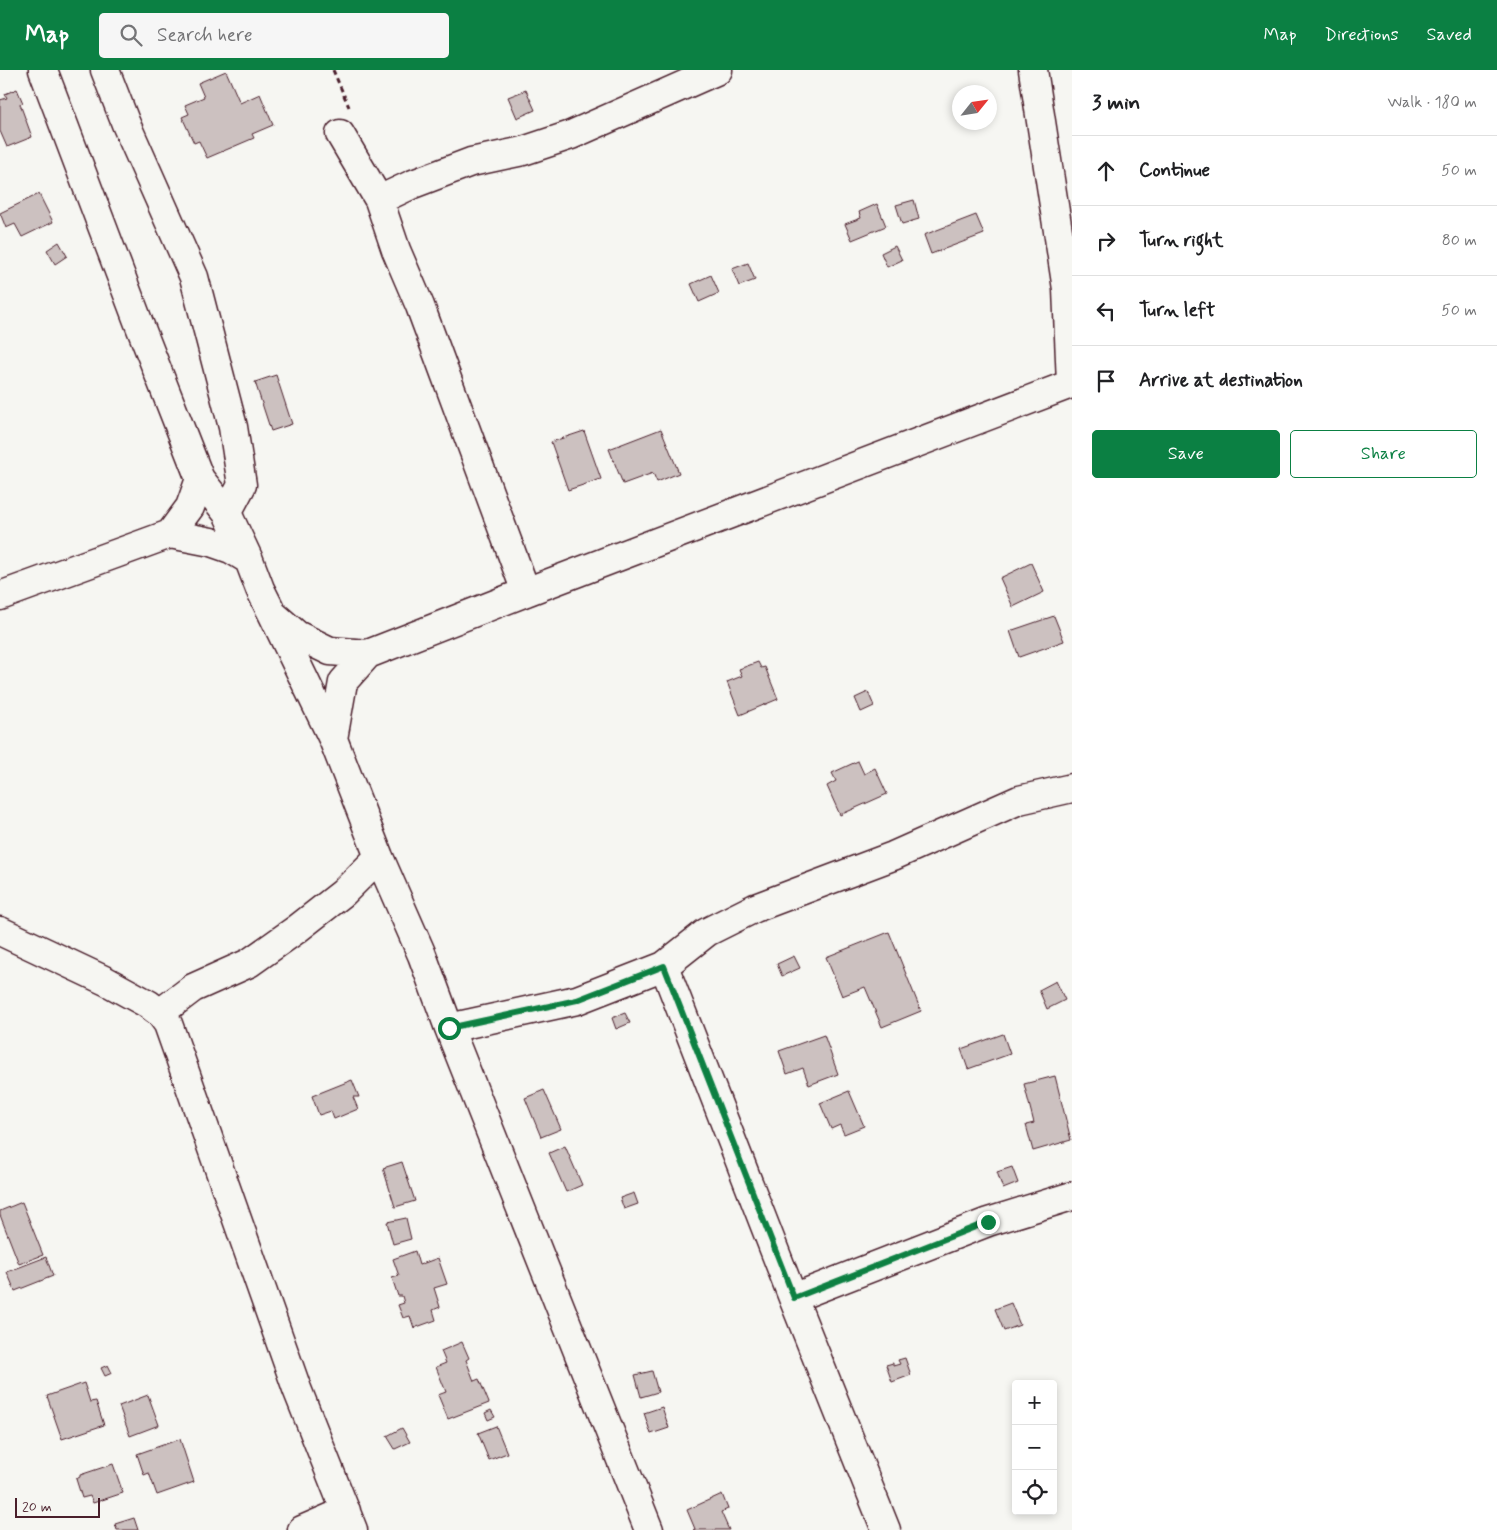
<!DOCTYPE html>
<meta charset="utf-8">
<style>
:root{--surface:#fff;--page:#f6f6f6;--text:#202124;--muted:#757577;--line:#e0e0e0;--accent:#0b8043}
body{margin:0;font-family:Mynerve,sans-serif;background:var(--page);color:var(--text)}
.controls{position:absolute;right:15px;bottom:15px;display:grid;overflow:hidden;border-radius:5px;box-shadow:0 2px 8px #0003}
.controls button{width:45px;height:45px;display:grid;place-items:center;padding:0;border:0;border-bottom:1px solid var(--line);background:var(--surface);color:var(--text);font:25px sans-serif}
.compass{position:absolute;left:952px;top:15px;width:45px;height:45px;border-radius:50%;background:var(--surface);box-shadow:0 2px 8px #0003;rotate:60deg}
.scale{position:absolute;left:15px;bottom:12px;width:85px;box-sizing:border-box;padding-left:5px;border:2px solid #4a1f2b;border-top:0;font-size:14px;line-height:18px;white-space:nowrap;color:#4a1f2b;-webkit-text-stroke:4px #f6f6f2;paint-order:stroke}
.stop{position:absolute;width:15px;height:15px;margin:-11px;border:4px solid #0b8043;border-radius:50%;background:#fff}
.stop.end{background:#0b8043;border-color:#fff;box-shadow:0 1px 5px #0008}
.list{margin:0;padding:0;list-style:none}
h2{display:flex;justify-content:space-between;align-items:center;height:65px;margin:0;padding:0 20px;font-size:21px}
h2 small{font-size:16px;font-weight:400;color:var(--muted)}
.list li{display:grid;grid-template-columns:32px 1fr auto;gap:15px;align-items:center;box-sizing:border-box;height:70px;padding:0 20px;border-top:1px solid var(--line)}
.list b{display:block;font-size:19px;white-space:nowrap}
.list em{font-size:16px;font-style:normal;color:var(--muted)}
.actions{display:flex;gap:10px;padding:15px 20px}
.actions a{flex:1;padding:11px 0;border:1px solid var(--accent);border-radius:5px;text-align:center;font-size:18px;color:var(--accent)}
.actions .main{background:var(--accent);color:#fff}
.icon{flex:none;width:28px;height:28px;fill:none;stroke:currentColor;stroke-width:2;stroke-linecap:round;stroke-linejoin:round}
.map{position:relative;flex:none;width:1072px;height:1460px;overflow:hidden}
header{display:flex;align-items:center;gap:30px;box-sizing:border-box;height:70px;padding:0 25px;background:var(--accent);color:#fff}
header strong{font-size:24px}
nav{display:flex;gap:28px;margin-inline-start:auto;font-size:18px}
.search{width:350px;height:45px;background:var(--page);display:flex;align-items:center;gap:12px;box-sizing:border-box;padding:0 18px;border-radius:5px;color:var(--muted);font-size:19px}
main{display:flex}
aside{flex:1;background:var(--surface)}
.map>svg:first-child{display:block}
.building{fill:#ccc1c0;stroke:#4a1f2b}
.lines{fill:none;stroke-linecap:round;stroke-linejoin:round}
.street-casing{stroke:#4a1f2b;stroke-width:31}
.path{stroke:#4a1f2b;stroke-width:3;stroke-dasharray:5 4;stroke-linecap:butt}
.street{stroke:#f6f6f2;stroke-width:28}
.route{stroke:#0b8043;stroke-width:6}
</style>
<header>
<strong>Map</strong>
<div class="search"><svg class="icon" aria-label="search" viewBox="0 0 24 24"><circle cx="10" cy="10" r="6"/><path d="M15 15l6 6"/></svg>Search here</div>
<nav><a>Map</a><a>Directions</a><a>Saved</a></nav>
</header>
<main>
<div class="map">
<svg width="1072" height="1460" viewBox="0 0 1072 1460">
<rect width="100%" height="100%" fill="#f6f6f2"/>
<filter id="ink" filterUnits="userSpaceOnUse"><feTurbulence type="fractalNoise" baseFrequency=".02" numOctaves="2"/><feDisplacementMap in="SourceGraphic" scale="10" xChannelSelector="R" yChannelSelector="G"/><feConvolveMatrix kernelMatrix="1 2 1 2 8 2 1 2 1" color-interpolation-filters="sRGB"/></filter>
<g filter="url(#ink)">
<path class="building" d="M226,1L240,33L260,24L273,55L252,64L254,68L207,88L199,71L194,73L182,47L189,44L185,35L204,27L198,13Z
M17,19L23,33L20,34L32,67L7,77L0,61V30L7,28L5,24Z
M526,20L535,40L517,48L508,27Z
M39,124L53,152L22,167L15,154L6,158L0,143Z
M914,130L919,149L902,154L896,135Z
M877,134L886,156L852,170L845,154L861,148L859,142Z
M976,145L984,164L931,184L924,165Z
M59,172L67,186L55,194L47,180Z
M895,176L902,190L887,197L881,183Z
M748,193L755,210L739,216L732,199Z
M711,205L719,223L699,232L691,214Z
M276,305L292,354L271,361L255,312Z
M661,359L679,403L657,412L653,403L623,414L609,379Z
M584,361L601,409L568,420L551,372Z
M1031,493L1044,522L1013,537L1000,508Z
M1054,546L1064,571L1019,587L1010,561Z
M758,592L761,598L765,597L778,629L740,645L727,612L742,606L739,599Z
M868,622L874,636L861,642L855,628Z
M858,691L864,704L875,698L887,724L840,745L827,716L836,711L832,703Z
M889,862L921,941L882,957L865,917L842,926L826,887Z
M794,886L800,898L782,906L777,894Z
M1056,911L1065,930L1047,939L1039,920Z
M625,943L630,953L616,959L612,948Z
M1003,964L1010,984L968,999L961,979Z
M824,965L838,1004L809,1015L803,998L787,1004L779,981Z
M1055,1006L1071,1070L1033,1081L1026,1055L1034,1053L1024,1014Z
M352,1010L359,1027H353L358,1039L334,1049L331,1041L319,1045L312,1026Z
M544,1020L561,1059L541,1067L525,1028Z
M849,1021L864,1056L844,1064L840,1055L831,1059L820,1033Z
M565,1076L582,1115L566,1122L549,1083Z
M402,1092L415,1131L395,1137L383,1098Z
M1012,1097L1018,1113L1003,1119L997,1102Z
M634,1123L638,1134L624,1139L620,1128Z
M22,1132L43,1185L19,1194L0,1145V1141Z
M406,1148L411,1169L393,1174L387,1152Z
M415,1181L419,1195L438,1188L447,1214L434,1218L440,1237L433,1240L436,1250L414,1258L410,1246L403,1248L398,1235L404,1233L402,1226H398L392,1208L399,1206L393,1189Z
M46,1187L53,1206L15,1221L7,1202Z
M1011,1233L1020,1255L1004,1261L995,1239Z
M462,1272L469,1288L466,1290L474,1311L479,1309L489,1333L448,1349L438,1325L446,1322L436,1297L446,1293L441,1281Z
M905,1288L911,1305L892,1312L886,1295L893,1293V1296L900,1294L898,1290Z
M108,1295L112,1303L105,1306L101,1298Z
M652,1301L658,1322L641,1327L635,1305Z
M84,1313L90,1332L96,1331L104,1355L62,1369L47,1326Z
M148,1325L159,1355L130,1366L119,1336Z
M662,1337L669,1358L651,1364L644,1343Z
M491,1340L495,1347L488,1350L485,1343Z
M496,1356L507,1383L489,1390L478,1363Z
M402,1358L410,1372L395,1379L387,1366Z
M180,1369L194,1412L157,1425L149,1403L144,1405L137,1384Z
M113,1394L123,1423L93,1433L90,1426L82,1428L76,1409L80,1407V1405Z
M722,1424L728,1439L721,1442L729,1460H693L695,1459L687,1440Z
M134,1448L138,1460H117L115,1454Z"/>
<g class="lines">
<defs>
<path id="street" d="M43,0L138,251L200,409L227,443L249,490L260,519L272,543L333,669L379,787L422,885L449,958L649,1460
M105,0L126,54L194,207L233,357L242,415L227,443
M340,64L379,130L396,180L420,236L526,522
M379,130L413,114L471,92L523,81L571,65L718,0
M170,464L190,437L200,409
M0,526L170,464L211,472L231,479L249,490
M275,546L297,565L330,581L368,584
M333,669L343,612L368,584L526,522L1071,314L1067,219L1033,0
M0,861L106,911L148,934L160,943L168,954L297,1319L353,1460
M664,896L793,1228L886,1460
M160,943L193,918L249,893L297,859L343,823L379,787
M449,958L577,930L664,896L707,862L755,838L893,786L1019,730L1072,718
M793,1228L988,1152L1072,1126
M302,1460L346,1441"/>
</defs>
<use href="#street" class="street-casing"/>
<path class="path" d="M333,0L349,37"/>
<use href="#street" class="street"/>
</g>
</g>
<g class="lines" filter="url(#ink)">
<path class="route" d="M449,958L577,930L664,896L794,1228L988,1152"/>
</g>
</svg>
<div class="controls">
<button>+</button>
<button>−</button>
<button><svg class="icon" aria-label="locate" viewBox="0 0 24 24"><circle cx="12" cy="12" r="6"/><path d="M12 2v4M12 18v4M2 12h4M18 12h4"/></svg></button>
</div>
<svg class="compass" viewBox="-18 -18 36 36"><path d="M0-13l5 13h-10z" fill="#e53935"/><path d="M0 13l5-13h-10z" fill="#757577"/></svg>
<div class="scale">20 m</div>
<div class="stop" style="left:449px;top:958px"></div>
<div class="stop end" style="left:988px;top:1152px"></div>
</div>
<aside>
<h2>3 min<small>Walk · 180 m</small></h2>
<ul class="list">
<li><svg class="icon" aria-label="ahead" viewBox="0 0 24 24"><path d="M12 20V5M6 11l6-6 6 6"/></svg><div><b>Continue</b></div><em>50 m</em></li>
<li><svg class="icon" aria-label="right" viewBox="0 0 24 24"><path d="M7 20v-9h11M14 6l5 5-5 5"/></svg><div><b>Turn right</b></div><em>80 m</em></li>
<li><svg class="icon" aria-label="left" viewBox="0 0 24 24"><path d="M17 20v-9H6M10 6l-5 5 5 5"/></svg><div><b>Turn left</b></div><em>50 m</em></li>
<li><svg class="icon" aria-label="arrive" viewBox="0 0 24 24"><path d="M6 21V4h12l-3 4 3 4H6"/></svg><div><b>Arrive at destination</b></div></li>
</ul>
<div class="actions"><a class="main">Save</a><a>Share</a></div>
</aside>
</main>
